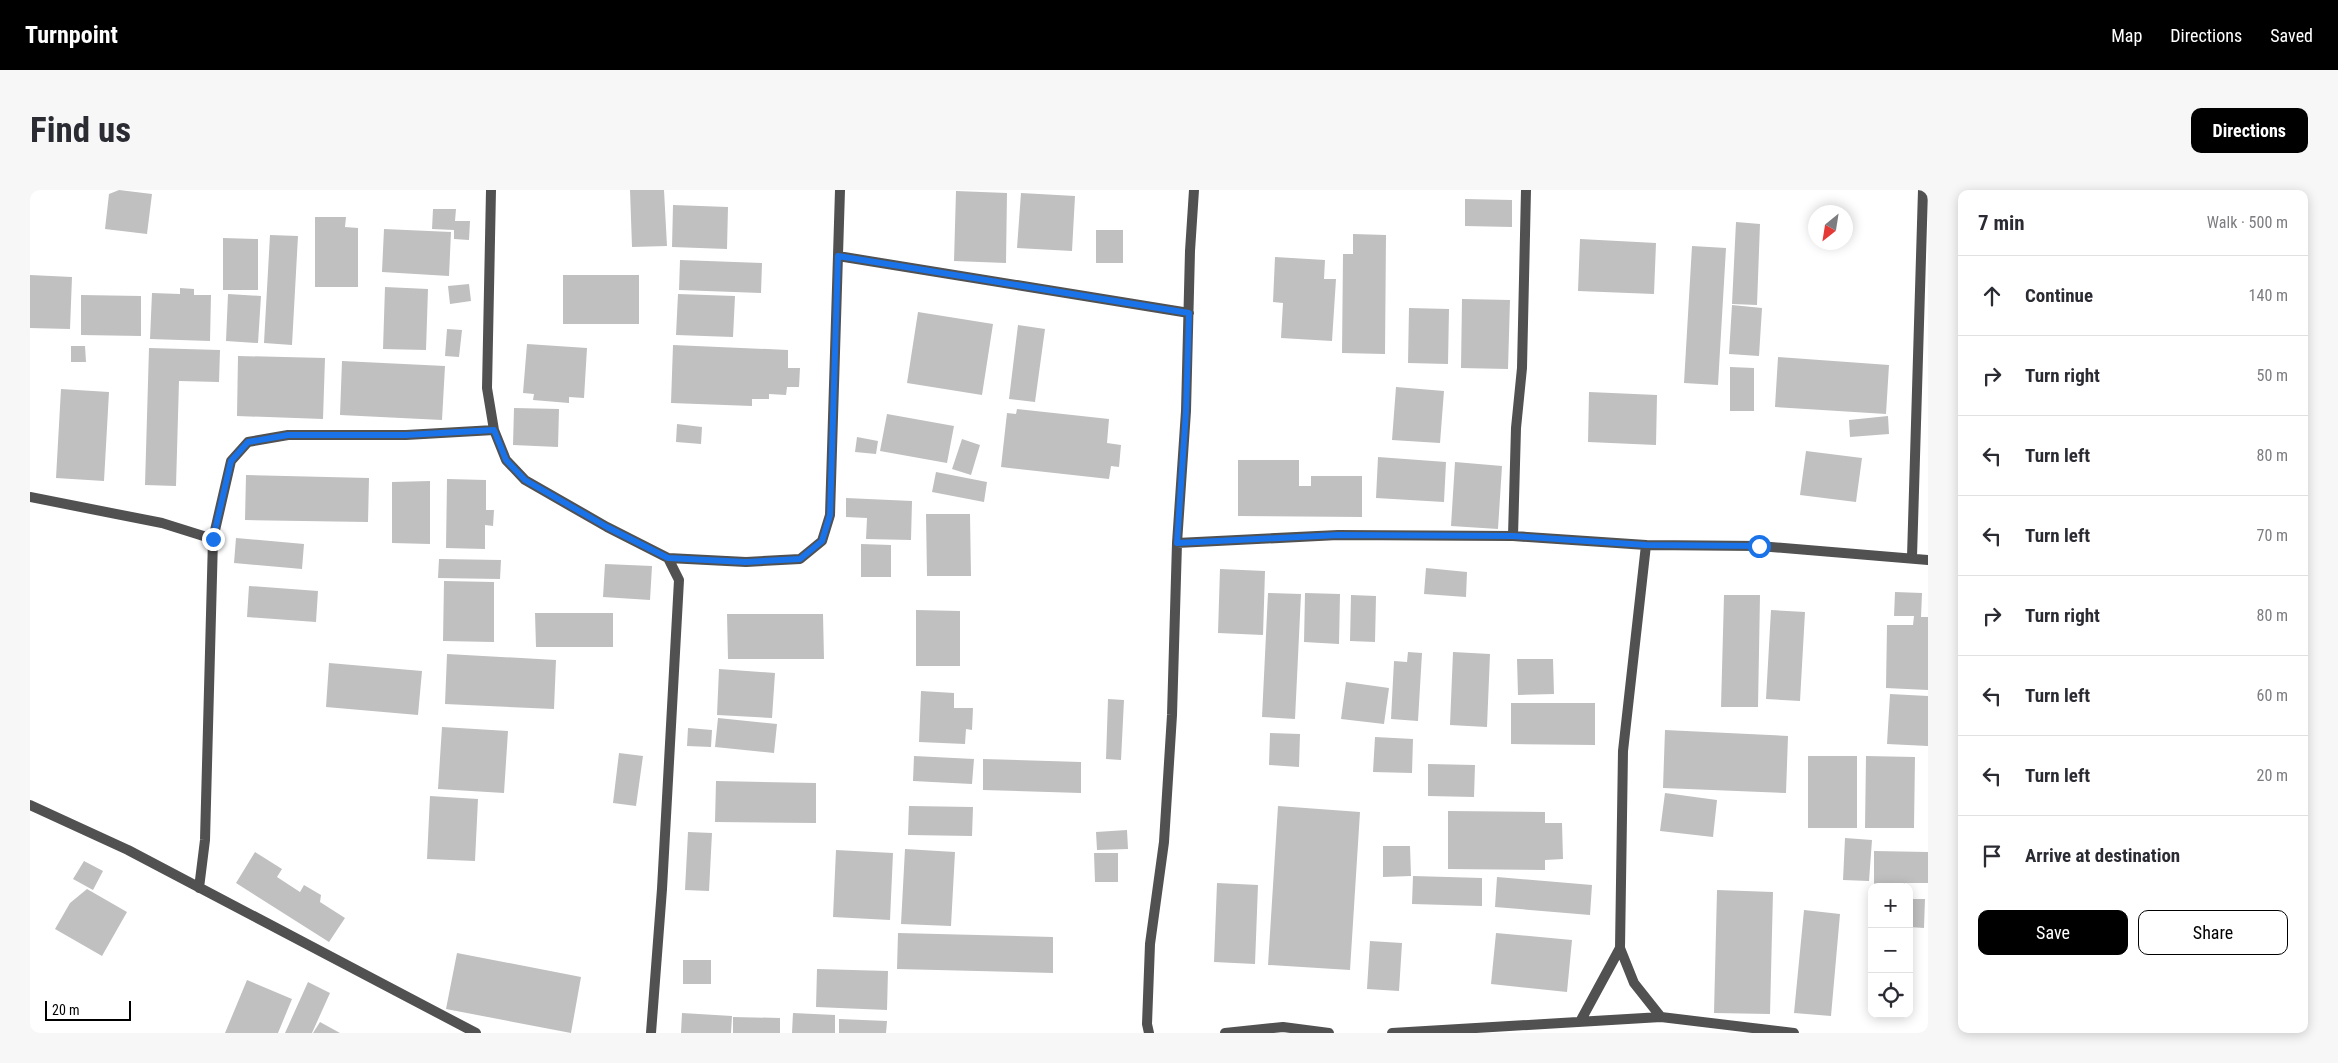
<!DOCTYPE html>
<meta charset="utf-8">
<style>
:root{--surface:#fff;--page:#f7f7f7;--text:#2b2b33;--muted:#7c7c81;--line:#e1e1e2;--accent:#000}
body{margin:0;font-family:"Roboto Condensed",sans-serif;background:var(--page);color:var(--text)}
.controls{position:absolute;right:15px;bottom:15px;display:grid;overflow:hidden;border-radius:10px;box-shadow:0 2px 12px #0003}
.controls button{width:45px;height:45px;display:grid;place-items:center;padding:0;border:0;border-bottom:1px solid var(--line);background:var(--surface);color:var(--text);font:25px sans-serif}
.compass{position:absolute;left:1778px;top:15px;width:45px;height:45px;border-radius:50%;background:var(--surface);box-shadow:0 2px 12px #0003;rotate:210deg}
.scale{position:absolute;left:15px;bottom:12px;width:86px;box-sizing:border-box;padding-left:5px;border:2px solid #000;border-top:0;font-size:14px;line-height:18px;white-space:nowrap;color:#000;-webkit-text-stroke:4px #fff;paint-order:stroke}
.stop{position:absolute;width:15px;height:15px;margin:-11px;border:4px solid #1a73e8;border-radius:50%;background:#fff}
.stop.end{background:#1a73e8;border-color:#fff;box-shadow:0 1px 5px #0008}
.list{margin:0;padding:0;list-style:none}
h2{display:flex;justify-content:space-between;align-items:center;height:65px;margin:0;padding:0 20px;font-size:21px}
h2 small{font-size:16px;font-weight:400;color:var(--muted)}
.list li{display:grid;grid-template-columns:32px 1fr auto;gap:15px;align-items:center;box-sizing:border-box;height:80px;padding:0 20px;border-top:1px solid var(--line)}
.list b{display:block;font-size:19px;white-space:nowrap}
.list em{font-size:16px;font-style:normal;color:var(--muted)}
.actions{display:flex;gap:10px;padding:15px 20px}
.actions a{flex:1;padding:11px 0;border:1px solid var(--accent);border-radius:10px;text-align:center;font-size:18px;color:var(--accent)}
.actions .main{background:var(--accent);color:#fff}
.icon{flex:none;width:28px;height:28px;fill:none;stroke:currentColor;stroke-width:2;stroke-linecap:round;stroke-linejoin:round}
.map{position:relative;flex:none;width:1898px;height:843px;overflow:hidden;border-radius:10px}
header{display:flex;align-items:center;gap:30px;box-sizing:border-box;height:70px;padding:0 25px;background:var(--accent);color:#fff}
header strong{font-size:24px}
nav{display:flex;gap:28px;margin-inline-start:auto;font-size:18px}
.intro{display:flex;align-items:center;justify-content:space-between;box-sizing:border-box;height:120px;padding:0 30px}
h1{margin:0;font-size:35px}
.button{padding:12px 22px;border-radius:10px;background:var(--accent);color:#fff;font-size:18px;font-weight:700}
main{display:flex;gap:30px;padding:0 30px}
aside{flex:1;background:var(--surface);border-radius:10px;box-shadow:0 2px 12px #0003}
.map>svg:first-child{display:block}
.building{fill:#c0c0c0}
.lines{fill:none;stroke-linecap:round;stroke-linejoin:round}
.minor{stroke:#515151;stroke-width:10}
.route{stroke:#1a73e8;stroke-width:6}
</style>
<header>
<strong>Turnpoint</strong>
<nav><a>Map</a><a>Directions</a><a>Saved</a></nav>
</header>
<div class="intro"><h1>Find us</h1><a class="button">Directions</a></div>
<main>
<div class="map">
<svg width="1898" height="843" viewBox="0 0 1898 843">
<rect width="100%" height="100%" fill="#fff"/>
<path class="building" d="M89,0L122,4L117,44L75,39L79,4Z
M600,0H634L637,56L602,57Z
M926,1L977,3L976,73L924,71Z
M991,3L1045,6L1042,61L987,58Z
M1435,9L1482,10V37L1435,36Z
M643,15L698,17L697,59L642,57Z
M403,19H426L425,31H440L439,50L424,49V40L402,39Z
M285,27H316L315,37L328,38V97H285Z
M1706,32L1730,34L1727,115L1702,114Z
M354,39L421,42L419,86L352,82Z
M1066,40H1093V73H1066Z
M1323,44L1356,45L1355,164L1312,163L1313,64H1323Z
M240,45L268,46L262,155L234,153Z
M193,48L228,49V100H193Z
M1550,49L1626,53L1624,104L1548,101Z
M1662,56L1696,58L1688,195L1654,193Z
M1245,67L1295,70L1294,89H1306L1302,151L1251,148L1253,113L1243,112Z
M650,70L732,73L731,103L649,100Z
M0,85L42,87L40,139L0,138Z
M533,85H609V134H533Z
M439,94L441,111L420,114L418,96Z
M355,97L398,99L396,160L353,159Z
M150,98L164,99V105H181L180,151L120,149L122,103L150,104Z
M198,104L231,106L228,153L196,151Z
M648,104L705,106L703,147L646,145Z
M51,105L111,106V146L51,145Z
M1432,109L1480,110L1478,179L1431,178Z
M1702,115L1732,118L1729,166L1699,164Z
M1379,118L1419,119L1418,174L1378,173Z
M888,122L963,134L952,205L877,193Z
M988,135L1015,139L1005,212L979,209Z
M417,139L432,140L429,167L415,166Z
M497,154L557,158L554,208L539,207V213L503,210L504,204L493,203Z
M643,155L758,160V178H770L769,197H757L756,205L739,204V209H722V216L641,213Z
M41,156H55L56,172H41Z
M119,158L190,160L189,192L149,191L146,296L115,295Z
M208,166L295,168L293,229L207,226Z
M1748,167L1859,175L1856,224L1745,217Z
M312,171L415,176L412,230L310,225Z
M1700,177L1724,178V221H1700Z
M1366,197L1414,201L1410,253L1362,250Z
M31,199L79,202L74,291L26,288Z
M1559,202L1627,205L1626,255L1558,252Z
M484,218L529,219L528,257L483,255Z
M987,219L1079,229L1077,253L1091,255L1089,277L1081,276L1079,289L971,277L977,223L986,224Z
M857,224L924,236L917,273L850,261Z
M1858,226L1859,244L1820,247L1819,230Z
M647,234L672,237L671,254L646,252Z
M827,247L848,251L846,264L825,262Z
M932,249L950,255L941,285L922,279Z
M1776,261L1832,268L1826,312L1770,305Z
M1348,267L1416,272L1414,312L1346,308Z
M1208,270H1269V296H1281V286H1332V327L1208,326Z
M1425,272L1472,276L1468,339L1421,336Z
M906,282L957,292L954,312L902,302Z
M216,285L339,288L338,332L215,330Z
M417,289L456,290V320H464L463,336L455,335V359L416,358Z
M400,291V354L362,353V292Z
M816,308L882,311L881,350L836,349L837,328L816,327Z
M896,324H940L941,386H897Z
M206,348L274,354L272,379L204,373Z
M831,354L861,355V387H831Z
M409,369L471,370L470,389L408,388Z
M575,374L622,376L620,410L573,407Z
M1396,378L1437,382L1436,407L1394,404Z
M1190,379L1235,381L1233,445L1188,443Z
M414,391L464,392V452L413,451Z
M219,396L288,401L286,432L217,427Z
M1865,402L1892,403L1891,427H1898V500L1856,498L1857,435H1883L1884,426H1864Z
M1238,403L1271,404L1265,529L1232,527Z
M1275,403L1310,404L1309,454L1274,452Z
M1321,405L1346,406L1345,452L1320,451Z
M1694,405H1730L1728,517H1691Z
M886,420L930,421V476H886Z
M1741,420L1775,422L1770,511L1736,509Z
M505,423H583V457H506Z
M697,424H793L794,469H698Z
M1378,462L1392,463L1388,531L1361,529L1364,471L1377,472Z
M1423,462L1460,464L1457,537L1420,535Z
M417,464L526,470L524,519L415,514Z
M1487,469H1523L1524,504L1488,505Z
M299,473L392,481L388,525L296,517Z
M689,479L745,483L742,528L687,525Z
M1316,492L1359,498L1354,534L1311,529Z
M891,501L924,503V518H943L942,540L936,539L935,554L889,552Z
M1860,504L1898,506V556L1857,554Z
M1078,509L1094,510L1091,570L1076,569Z
M1481,513H1565V555L1481,554Z
M688,528L747,534L744,563L685,557Z
M412,537L478,541L474,603L408,599Z
M658,538L682,540L681,557L657,556Z
M1635,540L1758,546L1756,603L1633,598Z
M1240,543L1270,544L1269,577L1239,575Z
M1345,547L1383,549L1382,583L1343,582Z
M589,563L613,566L606,616L583,613Z
M884,566L944,569L942,594L883,591Z
M1778,566H1827V638H1778Z
M1836,566L1885,567L1884,638H1835Z
M953,569L1051,572V603L953,600Z
M1398,574L1445,575L1444,607L1398,606Z
M686,591L786,593V633L685,632Z
M1635,603L1687,610L1683,647L1630,641Z
M400,606L448,609L445,671L397,669Z
M879,616L943,617L942,646L878,645Z
M1248,616L1330,622L1320,780L1238,775Z
M1418,621L1515,622V633H1532L1533,669L1515,670V680L1418,679Z
M1097,640L1098,659L1067,660L1066,642Z
M658,642L682,643L679,701L655,700Z
M1815,648L1842,650L1839,691L1813,690Z
M1353,656H1380L1381,686L1353,687Z
M875,659L925,662L921,736L871,734Z
M806,660L863,663L860,730L803,727Z
M1844,661L1898,662V693H1875V697H1844Z
M225,662L252,679L247,687L270,702L274,695L291,705L290,712L315,728L299,752L206,693Z
M1064,663H1088V692H1065Z
M54,671L73,681L63,700L43,689Z
M1383,686L1452,688V716L1382,714Z
M1467,687L1562,695L1560,725L1465,717Z
M1187,693L1228,695L1225,774L1184,772Z
M57,699L97,722L72,766L25,739L40,713Z
M1687,700L1743,702L1740,824L1684,823Z
M1879,709H1895L1894,738L1879,737Z
M1774,720L1810,724L1801,826L1764,823Z
M868,743L1023,747V783L867,779Z
M1466,743L1542,750L1537,802L1461,794Z
M1340,751L1372,753L1369,801L1337,799Z
M427,763L551,787L541,843L416,819Z
M653,770H681V794H653Z
M787,779L858,781L857,820L786,817Z
M217,790L262,809L248,843H195Z
M278,792L300,803L282,843H255Z
M652,823L702,826L701,843H651Z
M763,823L805,825V843H762Z
M703,827L750,828V843H703Z
M809,829L857,831L856,843H809Z
M290,832L310,843H283Z"/>
<g class="lines">
<path class="minor" d="M461,0L457,198L464,240L476,270L495,290L577,337L638,368L716,372L770,369L792,351L800,325L810,0
M808,66L1159,123
M0,307L132,333L183,349
M1483,346L1486,238L1492,178L1496,0
M1147,353L1308,345L1483,346L1616,355L1729,356L1898,370
M1616,355L1593,561L1590,758L1604,793L1631,827
M1882,367L1893,0
M0,615L98,660L446,843
M169,698L175,650L183,349L201,271L218,252L258,245H376L464,240
M1551,830L1590,758
M621,843L632,699L649,390L638,368
M1119,843L1117,834L1120,754L1134,652L1142,525L1147,353L1156,221L1160,61L1164,0
M1195,843L1253,837L1299,843
M1362,843L1631,827L1764,843"/>
</g>
<g class="lines">
<path class="route" d="M183,349L201,271L218,252L258,245H376L464,240L476,270L495,290L577,337L638,368L716,372L770,369L792,351L800,325L808,66L1159,123L1156,221L1147,353L1308,345L1483,346L1616,355L1729,356"/>
</g>
</svg>
<div class="controls">
<button>+</button>
<button>−</button>
<button><svg class="icon" aria-label="locate" viewBox="0 0 24 24"><circle cx="12" cy="12" r="6"/><path d="M12 2v4M12 18v4M2 12h4M18 12h4"/></svg></button>
</div>
<svg class="compass" viewBox="-18 -18 36 36"><path d="M0-13l5 13h-10z" fill="#e53935"/><path d="M0 13l5-13h-10z" fill="#7c7c81"/></svg>
<div class="scale">20 m</div>
<div class="stop" style="left:1729px;top:356px"></div>
<div class="stop end" style="left:183px;top:349px"></div>
</div>
<aside>
<h2>7 min<small>Walk · 500 m</small></h2>
<ul class="list">
<li><svg class="icon" aria-label="ahead" viewBox="0 0 24 24"><path d="M12 20V5M6 11l6-6 6 6"/></svg><div><b>Continue</b></div><em>140 m</em></li>
<li><svg class="icon" aria-label="right" viewBox="0 0 24 24"><path d="M7 20v-9h11M14 6l5 5-5 5"/></svg><div><b>Turn right</b></div><em>50 m</em></li>
<li><svg class="icon" aria-label="left" viewBox="0 0 24 24"><path d="M17 20v-9H6M10 6l-5 5 5 5"/></svg><div><b>Turn left</b></div><em>80 m</em></li>
<li><svg class="icon" aria-label="left" viewBox="0 0 24 24"><path d="M17 20v-9H6M10 6l-5 5 5 5"/></svg><div><b>Turn left</b></div><em>70 m</em></li>
<li><svg class="icon" aria-label="right" viewBox="0 0 24 24"><path d="M7 20v-9h11M14 6l5 5-5 5"/></svg><div><b>Turn right</b></div><em>80 m</em></li>
<li><svg class="icon" aria-label="left" viewBox="0 0 24 24"><path d="M17 20v-9H6M10 6l-5 5 5 5"/></svg><div><b>Turn left</b></div><em>60 m</em></li>
<li><svg class="icon" aria-label="left" viewBox="0 0 24 24"><path d="M17 20v-9H6M10 6l-5 5 5 5"/></svg><div><b>Turn left</b></div><em>20 m</em></li>
<li><svg class="icon" aria-label="arrive" viewBox="0 0 24 24"><path d="M6 21V4h12l-3 4 3 4H6"/></svg><div><b>Arrive at destination</b></div></li>
</ul>
<div class="actions"><a class="main">Save</a><a>Share</a></div>
</aside>
</main>
